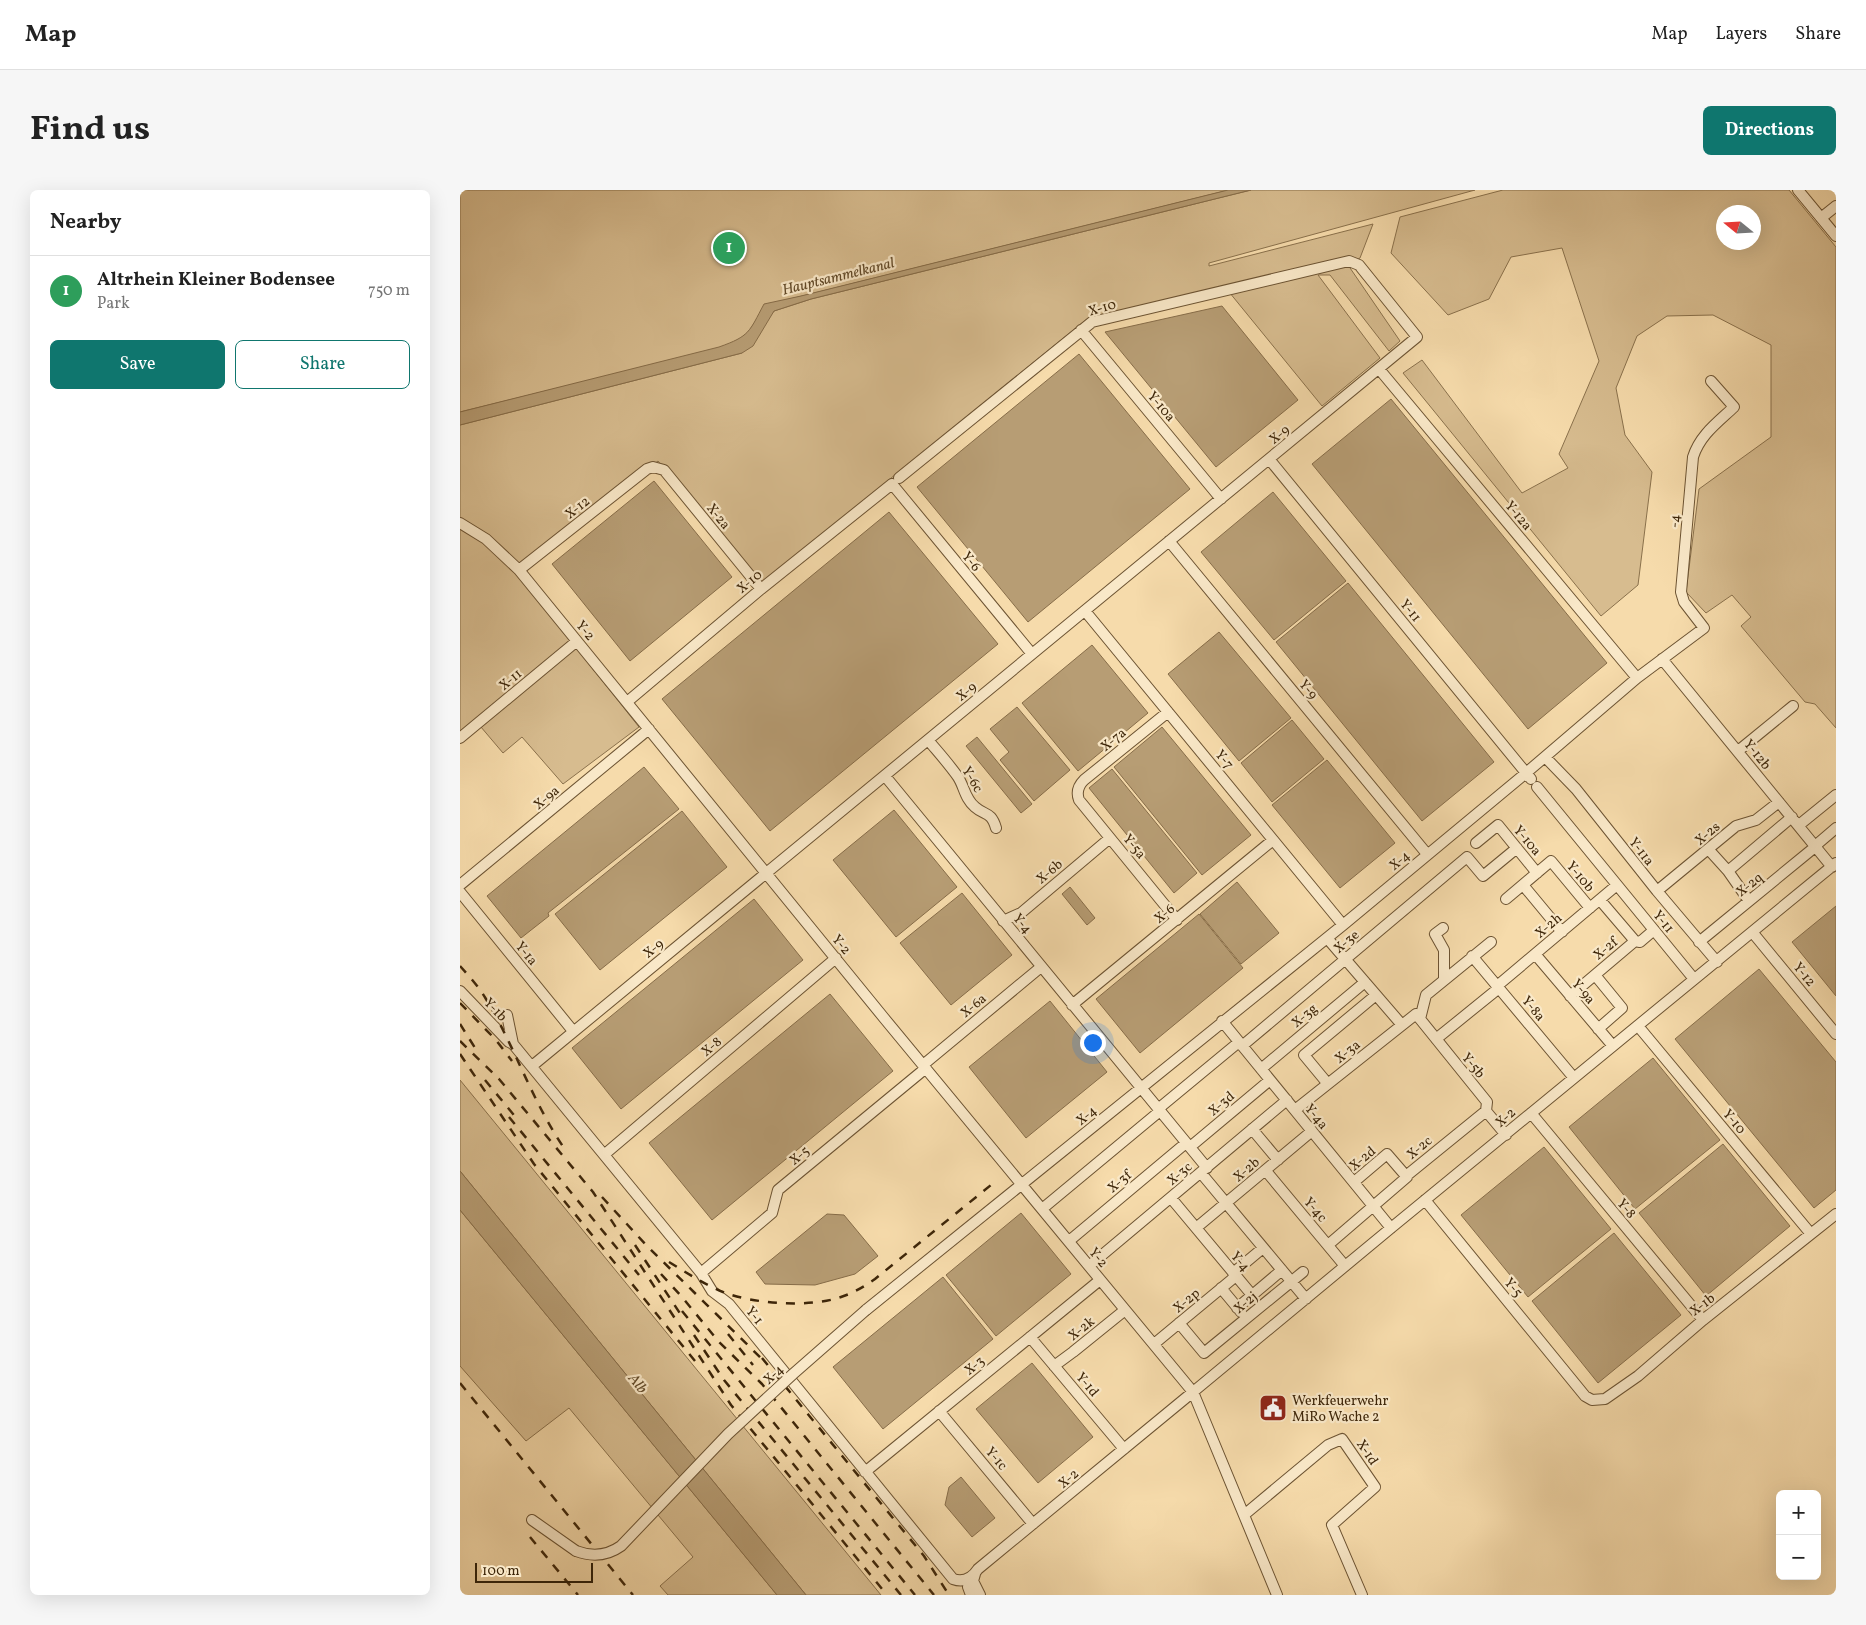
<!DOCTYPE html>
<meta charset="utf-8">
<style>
:root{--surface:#fff;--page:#f6f6f6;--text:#222;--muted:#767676;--line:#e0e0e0;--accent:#0f766e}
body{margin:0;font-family:Vollkorn,serif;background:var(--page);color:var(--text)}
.controls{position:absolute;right:15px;bottom:15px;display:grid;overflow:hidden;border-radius:8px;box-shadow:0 5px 20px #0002}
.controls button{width:45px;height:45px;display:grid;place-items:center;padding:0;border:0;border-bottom:1px solid var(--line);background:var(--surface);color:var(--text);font:25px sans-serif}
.compass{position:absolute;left:1256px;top:15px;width:45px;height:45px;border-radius:50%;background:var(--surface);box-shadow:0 5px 20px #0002;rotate:288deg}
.scale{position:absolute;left:15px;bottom:12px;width:118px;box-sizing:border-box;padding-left:5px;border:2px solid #3e2609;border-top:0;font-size:14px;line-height:18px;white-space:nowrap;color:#3e2609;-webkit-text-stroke:4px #f9e8c8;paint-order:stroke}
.you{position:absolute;left:632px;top:852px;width:18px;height:18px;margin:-12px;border:4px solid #fff;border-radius:50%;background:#1a73e8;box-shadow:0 0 0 8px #1a73e833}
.badge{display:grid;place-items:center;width:32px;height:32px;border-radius:50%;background:var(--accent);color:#fff;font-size:16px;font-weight:700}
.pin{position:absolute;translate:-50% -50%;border:2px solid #fff;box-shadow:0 1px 5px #0006}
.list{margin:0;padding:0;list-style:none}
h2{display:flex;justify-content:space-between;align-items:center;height:65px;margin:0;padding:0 20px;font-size:21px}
h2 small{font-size:16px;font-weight:400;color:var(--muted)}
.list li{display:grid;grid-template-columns:32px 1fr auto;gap:15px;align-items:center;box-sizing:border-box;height:70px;padding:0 20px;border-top:1px solid var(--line)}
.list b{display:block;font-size:19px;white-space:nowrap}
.list p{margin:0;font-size:16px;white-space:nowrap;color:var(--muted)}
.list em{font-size:16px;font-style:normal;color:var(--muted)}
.actions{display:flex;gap:10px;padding:15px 20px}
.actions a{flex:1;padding:11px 0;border:1px solid var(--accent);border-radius:8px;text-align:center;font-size:18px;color:var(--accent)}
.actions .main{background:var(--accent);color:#fff}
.map{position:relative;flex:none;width:1376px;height:1405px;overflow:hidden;border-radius:8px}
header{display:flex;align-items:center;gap:30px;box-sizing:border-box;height:70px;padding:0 25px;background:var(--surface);border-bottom:1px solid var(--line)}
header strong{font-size:24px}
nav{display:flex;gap:28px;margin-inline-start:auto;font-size:18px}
.intro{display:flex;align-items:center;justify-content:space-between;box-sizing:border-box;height:120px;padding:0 30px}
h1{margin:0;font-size:35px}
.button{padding:12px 22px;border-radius:8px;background:var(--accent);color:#fff;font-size:18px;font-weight:700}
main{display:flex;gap:30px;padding:0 30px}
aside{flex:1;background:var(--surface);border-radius:8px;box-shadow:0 5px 20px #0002}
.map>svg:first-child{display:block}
.green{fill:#d7bc8f;stroke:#8a714c;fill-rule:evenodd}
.water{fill:#b79d74;stroke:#876d49}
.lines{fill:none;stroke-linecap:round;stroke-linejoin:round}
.minor-casing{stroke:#6c5332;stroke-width:12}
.minor{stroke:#f9e8c8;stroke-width:10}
.rail{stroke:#3e2609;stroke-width:2.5;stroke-dasharray:9 9;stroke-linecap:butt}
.minor-bridge-casing{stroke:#6c5332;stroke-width:12;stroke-linecap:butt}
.minor-bridge{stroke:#f9e8c8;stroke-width:10}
.labels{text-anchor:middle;stroke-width:4.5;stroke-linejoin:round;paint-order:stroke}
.street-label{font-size:14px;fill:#3e2609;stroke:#f9e8c8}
.poi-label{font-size:14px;fill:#3e2609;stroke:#f9e8c8;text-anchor:start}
.water-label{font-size:15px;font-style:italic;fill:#624a29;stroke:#f9e8c8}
</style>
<header>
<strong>Map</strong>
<nav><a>Map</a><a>Layers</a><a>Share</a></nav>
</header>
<div class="intro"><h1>Find us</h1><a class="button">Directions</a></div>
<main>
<aside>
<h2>Nearby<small></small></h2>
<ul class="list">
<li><span class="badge" style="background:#2e9e5b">1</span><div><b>Altrhein Kleiner Bodensee</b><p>Park</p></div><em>750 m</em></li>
</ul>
<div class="actions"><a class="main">Save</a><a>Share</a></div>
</aside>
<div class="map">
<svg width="1376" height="1405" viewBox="0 0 1376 1405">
<rect width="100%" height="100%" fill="#f6dbab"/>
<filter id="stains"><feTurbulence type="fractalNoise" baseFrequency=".004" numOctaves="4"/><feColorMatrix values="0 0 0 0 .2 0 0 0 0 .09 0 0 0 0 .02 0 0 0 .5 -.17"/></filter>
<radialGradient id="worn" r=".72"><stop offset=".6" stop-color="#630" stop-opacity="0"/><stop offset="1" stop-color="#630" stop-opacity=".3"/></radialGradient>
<path class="green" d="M0,0H769L306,115L289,141L274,155L0,222Z
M791,0H1015L749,73V76L913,34L900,68L888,75L940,151L929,161L870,85H858L920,168L862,216L765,97L628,128L302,393L198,271L56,382L179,537L103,594L62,547L43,563L15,530L0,542V235L282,163L314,121L351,109Z
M1043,0H1329L1376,57V538L1355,514L1345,512L1281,436L1291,427L1272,405L1246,423L1226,402L1239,299L1311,247V155L1253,125L1207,126L1177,146L1156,198L1165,245L1192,282L1178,395L1141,426L943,183L962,170L1062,303L1108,278L1099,264L1139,171L1102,58L1051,67L1029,109L988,125L931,63L940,27ZM1264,22H1294V52H1264Z
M0,890L421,1405H346L0,981Z
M0,1020L317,1405H208L200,1396L233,1367L109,1218L66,1251L0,1176Z"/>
<path class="water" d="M768,0H791L351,109L314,121L293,156L282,163L0,235V222L259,157C290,146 289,142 304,114L341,106Z
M762,116L838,210L756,277L645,142Z
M619,164L730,299L568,432L457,297Z
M931,209L1147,473L1068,539L852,274Z
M194,291L272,387L170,471L92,374Z
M813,302L886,391L814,450L741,362Z
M429,322L538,454L310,641L202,509Z
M888,393L1034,572L962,631L816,452Z
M759,442L831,528L779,571L708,484Z
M632,455L688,523L618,581L562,513Z
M557,517L610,580L574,611L540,570L549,562L530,539Z
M832,530L864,569L812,612L781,573Z
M702,537L791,645L742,685L654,577Z
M517,547L572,614L561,623L506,556Z
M867,570L935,653L880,698L812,615Z
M184,577L219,619L88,723L89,726L61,748L27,706Z
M652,579L737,683L714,703L629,598Z
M434,620L497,697L436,747L373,670Z
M222,621L267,677L140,780L95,724Z
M777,692L819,743L781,774L740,724Z
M610,697L635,728L627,735L602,704Z
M502,703L552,765L491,815L440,753Z
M294,709L343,770L161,919L112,858Z
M1376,716V806L1332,752Z
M739,724L783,778L680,863L636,809Z
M1299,779L1376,872V1000L1354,1018L1215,849Z
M370,804L433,881L252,1030L189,953Z
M590,811L647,882L566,948L509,877Z
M1193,868L1260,950L1175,1019L1109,937Z
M1263,954L1330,1036L1246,1106L1179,1023Z
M1084,957L1151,1039L1068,1107L1001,1025Z
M0,981L346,1405H317L0,1020Z
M561,1023L611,1084L536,1146L486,1085Z
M367,1024L384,1025L418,1066L395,1084L355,1095L305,1094L296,1082Z
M1154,1043L1221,1125L1138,1193L1072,1111Z
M483,1087L533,1149L423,1239L373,1177Z
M572,1173L633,1247L578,1293L516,1219Z
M501,1287L535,1328L512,1347L485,1315L489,1297Z"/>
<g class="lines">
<defs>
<path id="minor" d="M1338,0L1376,46
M1361,28L1376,16
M621,140L761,309
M919,179L1177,488
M809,269L1071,589
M0,333L26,349L59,380L424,828L733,1202L931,1038L1376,673
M709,351L967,664
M59,380L187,279L193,277L204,280L301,399
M625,421L883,735
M1202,469L1372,677
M167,512L301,399L432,294L572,464
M708,522L624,590C618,596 616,602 619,610L717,730
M0,548L117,451
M468,550C478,562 489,574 498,587C504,596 505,609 515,617C525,626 531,621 536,638
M1278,561L1333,516
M1085,567L1116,599L1197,701L1257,772
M425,586L747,978
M1077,597L1234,789
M1339,635L1376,605
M1016,653L1038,635L1077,683
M1355,656L1376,638
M1249,660L1268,681L1332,627
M1268,681L1289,711
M0,695L189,539
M1063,695L1102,742
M1197,701L1276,636L1296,630L1319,612
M0,702L113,841
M1046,709L1091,671L1130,718
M543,731L561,723L650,648
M983,738L975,744L984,760V789
M1293,743L1376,844
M867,748L942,835
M1175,751L1180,752L1194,740
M1239,752L1355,657
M1075,764L1153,856
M1012,766L1114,888
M1135,785L1162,818L1138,839
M1037,796L1157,695
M0,801L49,852L53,854
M1110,806L1175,751L1140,710
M612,815L813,650
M47,825L53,854L241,1083L252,1101L269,1114L493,1389C504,1393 512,1388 518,1379L733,1202L817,1405
M960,829L966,805L1031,752
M762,831L931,1038
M1178,836L1351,1044
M976,849L1039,798
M782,856L1007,667L1023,686L1057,658
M463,875L581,777
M72,876L957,147L899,75L889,71L632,132L439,288
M801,879L905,792
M868,894L844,865L916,805
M698,919L779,852
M835,920L956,824L1027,912L1026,921L1046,945
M1071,923L1243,1130
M792,939L818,970
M730,957L810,890
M145,964L376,768
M806,981L885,1076
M741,983L846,1109
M894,992L927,964L946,986
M711,1008L792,1105
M965,1010L1125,1206L1132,1210L1145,1209L1178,1186L1243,1130L1376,1024
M582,1019L700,921
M736,1038L852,941
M609,1051L726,953
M868,1055L947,987L946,986L1026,921
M629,1076L827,910
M241,1083L312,1023L318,1000L466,878
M773,1083L803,1058
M761,1098L781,1122
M777,1118L822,1080
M406,1120L883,735L1066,583L1177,488L1244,438L1224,412L1221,402L1233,267C1240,245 1257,233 1274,217L1251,191
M719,1133L744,1163L843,1082
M570,1147L664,1259
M694,1154L776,1086
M594,1176L613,1162L665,1120
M479,1221L573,1334
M405,1282L640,1090
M784,1325L868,1255L882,1249L915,1297L872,1335L902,1405
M72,1330L116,1361
M515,1384L513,1391L520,1405
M510,1388L508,1397L511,1405"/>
</defs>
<use href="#minor" class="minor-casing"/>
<use href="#minor" class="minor"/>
<path class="rail" d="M0,776C9,786 19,797 26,809C55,857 72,911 104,958
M0,813L36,850L52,871
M0,834L17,861
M0,851L39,889L133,1002L271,1215L427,1405
M0,864L74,974L235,1171
M25,890L58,930
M49,927L179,1085
M142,1007L187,1056L305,1172
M175,1055L223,1128
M209,1072C227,1083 244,1094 263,1102C294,1114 349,1118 381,1107C393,1103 404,1097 415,1089L531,995
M201,1084L222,1107L259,1152L302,1194L474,1405
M222,1121L455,1405
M268,1144L293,1175
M234,1145L264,1190L441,1405
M302,1168L464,1366L489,1405
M0,1193L173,1405
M70,1347L118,1405"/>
<defs>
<path id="minor-bridge" d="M116,1361C132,1367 147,1366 161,1356L268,1244L333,1184L406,1120"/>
</defs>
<use href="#minor-bridge" class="minor-bridge-casing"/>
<use href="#minor-bridge" class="minor-bridge"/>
</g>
<defs>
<symbol id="civic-square" viewBox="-11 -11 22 22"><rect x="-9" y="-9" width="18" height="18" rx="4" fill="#8f2418" stroke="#f9e8c8"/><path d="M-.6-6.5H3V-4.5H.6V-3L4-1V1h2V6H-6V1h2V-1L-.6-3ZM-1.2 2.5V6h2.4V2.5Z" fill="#fff"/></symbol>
</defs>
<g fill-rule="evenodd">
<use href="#civic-square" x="797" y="1202" width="32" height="32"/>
</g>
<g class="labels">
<g class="street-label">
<text transform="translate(642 117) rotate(-17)" y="5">X-10</text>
<text transform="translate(702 216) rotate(50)" y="5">Y-10a</text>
<text transform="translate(819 244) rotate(-39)" y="5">X-9</text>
<text transform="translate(117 317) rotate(-38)" y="5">X-12</text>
<text transform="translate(1059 325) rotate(50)" y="5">Y-12a</text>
<text transform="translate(259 326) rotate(51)" y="5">X-2a</text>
<text transform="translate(1214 331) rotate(-85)" y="5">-4</text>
<text transform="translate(512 371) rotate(51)" y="5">Y-6</text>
<text transform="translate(289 391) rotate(-40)" y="5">X-10</text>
<text transform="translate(951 420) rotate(51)" y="5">Y-11</text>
<text transform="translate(126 440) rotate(51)" y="5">Y-2</text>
<text transform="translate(50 489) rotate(-40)" y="5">X-11</text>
<text transform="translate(849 499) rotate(51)" y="5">Y-9</text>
<text transform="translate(506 501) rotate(-39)" y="5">X-9</text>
<text transform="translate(653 549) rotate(-39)" y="5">X-7a</text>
<text transform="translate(1298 564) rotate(51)" y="5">Y-12b</text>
<text transform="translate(765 569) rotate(51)" y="5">Y-7</text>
<text transform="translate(513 589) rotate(59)" y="5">Y-6c</text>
<text transform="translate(86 607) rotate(-40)" y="5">X-9a</text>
<text transform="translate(1247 643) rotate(-41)" y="5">X-2s</text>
<text transform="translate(1068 650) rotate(50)" y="5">Y-10a</text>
<text transform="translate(675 656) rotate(51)" y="5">Y-5a</text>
<text transform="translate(1182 661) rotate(52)" y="5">Y-11a</text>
<text transform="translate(939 670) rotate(-40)" y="5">X-4</text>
<text transform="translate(589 681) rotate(-40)" y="5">X-6b</text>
<text transform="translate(1121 686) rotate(50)" y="5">Y-10b</text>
<text transform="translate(1289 694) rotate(-39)" y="5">X-2q</text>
<text transform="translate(704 723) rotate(-39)" y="5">X-6</text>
<text transform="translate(1204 731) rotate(51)" y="5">Y-11</text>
<text transform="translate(563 733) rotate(51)" y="5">Y-4</text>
<text transform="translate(1088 735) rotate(-40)" y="5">X-2h</text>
<text transform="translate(886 751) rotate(-40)" y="5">X-3e</text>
<text transform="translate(382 754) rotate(51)" y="5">Y-2</text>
<text transform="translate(193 758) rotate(-39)" y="5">X-9</text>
<text transform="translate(1145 758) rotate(-40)" y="5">X-2f</text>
<text transform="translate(67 763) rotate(51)" y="5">Y-1a</text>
<text transform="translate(1345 784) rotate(51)" y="5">Y-12</text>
<text transform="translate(1124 801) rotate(50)" y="5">Y-9a</text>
<text transform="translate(513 815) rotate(-40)" y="5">X-6a</text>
<text transform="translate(1074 818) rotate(50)" y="5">Y-8a</text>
<text transform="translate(36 819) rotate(46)" y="5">Y-1b</text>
<text transform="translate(844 825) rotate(-40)" y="5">X-3g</text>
<text transform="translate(251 856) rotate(-40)" y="5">X-8</text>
<text transform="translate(887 861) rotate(-39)" y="5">X-3a</text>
<text transform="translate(1014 875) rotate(51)" y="5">Y-5b</text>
<text transform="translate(761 913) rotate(-40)" y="5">X-3d</text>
<text transform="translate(626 925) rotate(-39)" y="5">X-4</text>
<text transform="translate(857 926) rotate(51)" y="5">Y-4a</text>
<text transform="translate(1045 927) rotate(-41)" y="5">X-2</text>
<text transform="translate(1275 931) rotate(50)" y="5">Y-10</text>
<text transform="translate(959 957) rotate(-40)" y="5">X-2c</text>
<text transform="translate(339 965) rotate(-39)" y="5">X-5</text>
<text transform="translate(902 968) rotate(-40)" y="5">X-2d</text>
<text transform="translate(786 979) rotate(-40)" y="5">X-2b</text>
<text transform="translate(719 983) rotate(-40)" y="5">X-3c</text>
<text transform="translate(659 991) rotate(-40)" y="5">X-3f</text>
<text transform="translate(1167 1018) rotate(50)" y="5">Y-8</text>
<text transform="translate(856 1019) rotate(50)" y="5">Y-4c</text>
<text transform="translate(639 1067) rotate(51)" y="5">Y-2</text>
<text transform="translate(781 1071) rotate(50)" y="5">Y-4</text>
<text transform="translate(1054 1097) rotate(51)" y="5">Y-5</text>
<text transform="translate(726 1110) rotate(-40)" y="5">X-2p</text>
<text transform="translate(785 1112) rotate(-40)" y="5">X-2j</text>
<text transform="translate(1242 1114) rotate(-38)" y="5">X-1b</text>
<text transform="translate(295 1125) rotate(51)" y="5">Y-1</text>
<text transform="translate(621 1138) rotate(-39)" y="5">X-2k</text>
<text transform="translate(514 1175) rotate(-39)" y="5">X-3</text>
<text transform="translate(313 1184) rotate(-43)" y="5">X-4</text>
<text transform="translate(628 1194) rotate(50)" y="5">Y-1d</text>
<text transform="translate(908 1262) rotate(56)" y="5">X-1d</text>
<text transform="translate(537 1268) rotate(50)" y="5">Y-1c</text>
<text transform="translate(608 1288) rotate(-40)" y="5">X-2</text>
</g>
<g class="poi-label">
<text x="832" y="1215">Werkfeuerwehr<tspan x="832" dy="16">MiRo Wache 2</tspan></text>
</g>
<g class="water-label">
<text transform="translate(378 86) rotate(-14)" y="5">Hauptsammelkanal</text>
<text transform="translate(178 1193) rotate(51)" y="5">Alb</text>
</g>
</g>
<rect width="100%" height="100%" filter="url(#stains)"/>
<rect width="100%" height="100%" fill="url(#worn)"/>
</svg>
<div class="controls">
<button>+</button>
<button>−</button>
</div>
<svg class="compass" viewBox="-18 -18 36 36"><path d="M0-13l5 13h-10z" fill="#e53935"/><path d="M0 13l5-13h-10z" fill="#767676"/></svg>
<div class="scale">100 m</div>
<div class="you"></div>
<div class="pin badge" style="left:269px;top:58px;background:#2e9e5b">1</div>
</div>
</main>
